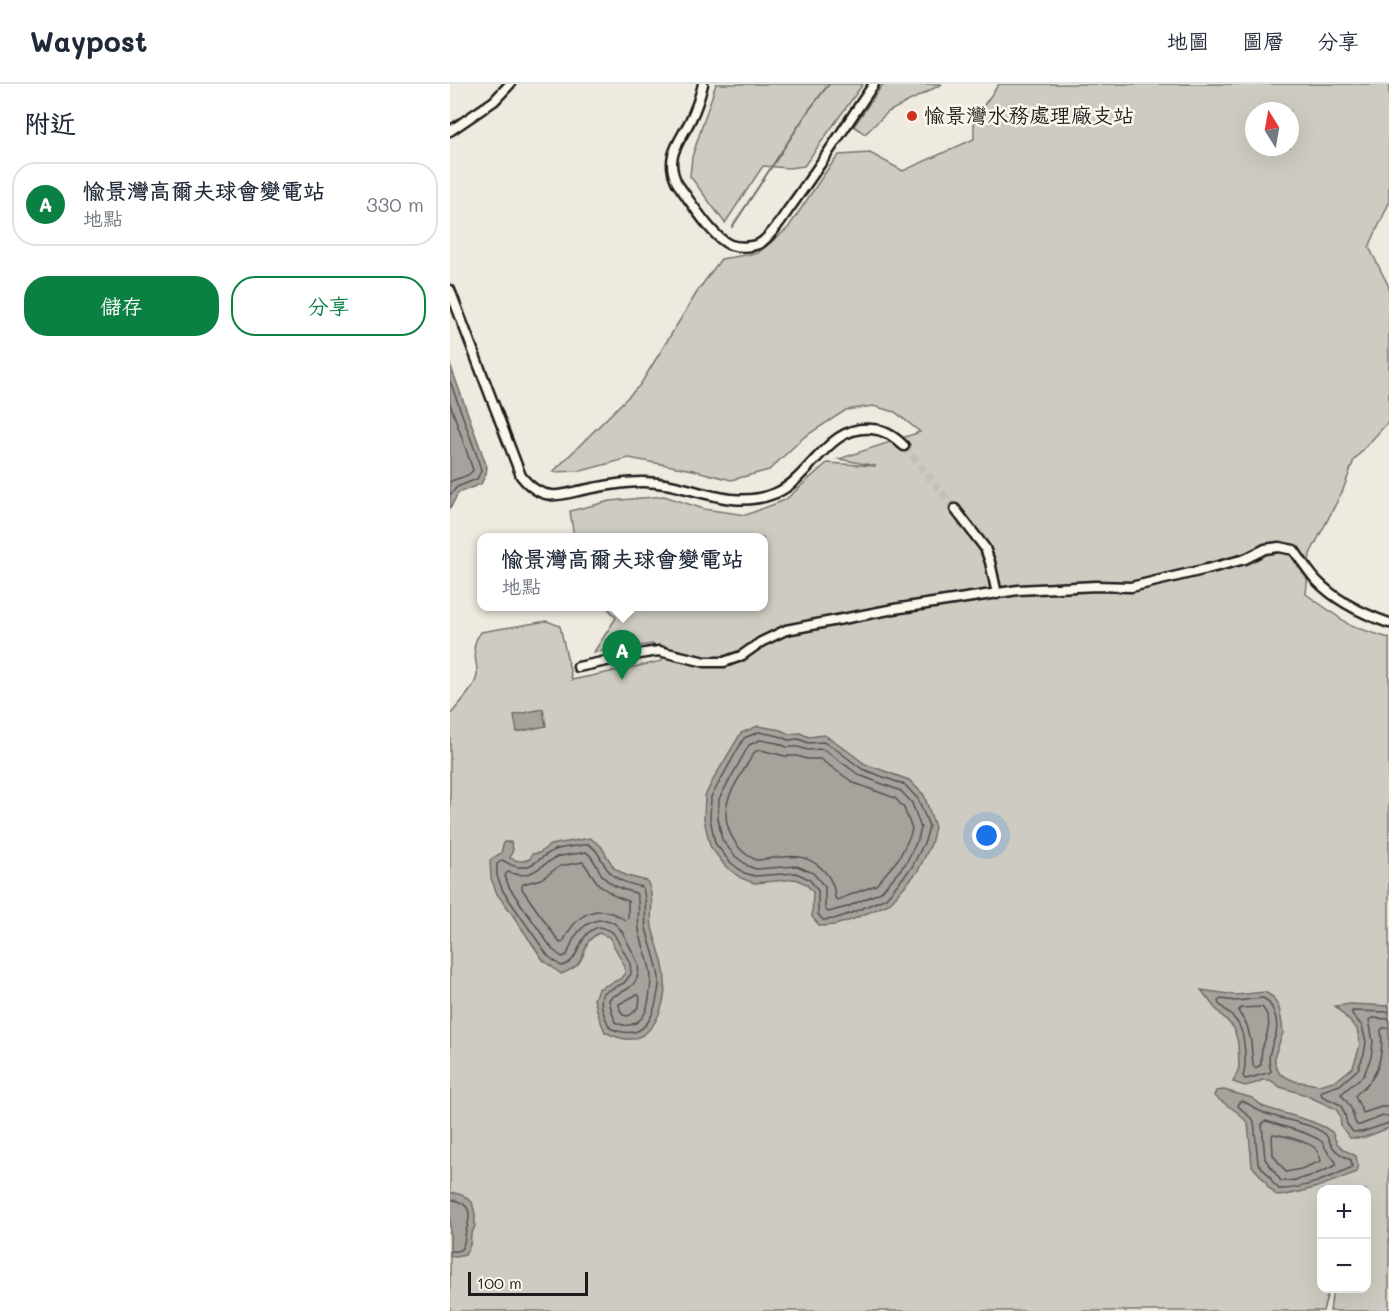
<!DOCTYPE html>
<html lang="zh-TW">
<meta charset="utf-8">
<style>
:root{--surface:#fff;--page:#f2f2f3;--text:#1f2937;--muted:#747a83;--line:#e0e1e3;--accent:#0b8043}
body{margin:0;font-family:Mali,"LXGW WenKai TC",sans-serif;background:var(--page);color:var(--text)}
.controls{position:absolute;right:18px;bottom:18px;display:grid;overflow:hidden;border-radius:12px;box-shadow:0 6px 24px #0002}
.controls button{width:54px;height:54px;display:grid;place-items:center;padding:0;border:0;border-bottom:2px solid var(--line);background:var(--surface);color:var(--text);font:30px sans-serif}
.compass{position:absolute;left:795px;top:18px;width:54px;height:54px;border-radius:50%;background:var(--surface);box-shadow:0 6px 24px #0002;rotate:349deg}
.scale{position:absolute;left:18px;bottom:15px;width:120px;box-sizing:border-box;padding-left:6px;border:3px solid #1c1c1c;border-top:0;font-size:16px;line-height:21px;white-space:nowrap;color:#1c1c1c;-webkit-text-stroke:4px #fbf7ec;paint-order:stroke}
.you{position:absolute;left:537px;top:752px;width:21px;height:21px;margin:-15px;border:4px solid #fff;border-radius:50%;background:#1a73e8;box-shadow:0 0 0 9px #1a73e833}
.badge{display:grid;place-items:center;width:39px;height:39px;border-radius:50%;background:var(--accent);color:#fff;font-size:20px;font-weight:700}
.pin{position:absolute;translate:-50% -50px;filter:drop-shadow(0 2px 3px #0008)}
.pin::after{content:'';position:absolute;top:32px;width:21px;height:18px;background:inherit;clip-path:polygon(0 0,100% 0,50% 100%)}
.popup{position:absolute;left:27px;top:449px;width:291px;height:78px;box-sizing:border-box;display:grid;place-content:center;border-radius:12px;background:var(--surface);filter:drop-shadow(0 2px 4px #0005);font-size:20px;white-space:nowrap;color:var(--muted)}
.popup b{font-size:22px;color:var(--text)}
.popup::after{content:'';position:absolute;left:50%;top:100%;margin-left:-12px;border:12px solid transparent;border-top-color:var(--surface)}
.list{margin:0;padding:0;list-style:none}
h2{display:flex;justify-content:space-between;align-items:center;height:78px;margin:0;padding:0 24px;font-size:26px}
h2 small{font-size:20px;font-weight:400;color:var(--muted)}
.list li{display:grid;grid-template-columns:39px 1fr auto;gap:18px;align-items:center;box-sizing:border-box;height:84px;margin:0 12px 12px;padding:0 12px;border:2px solid var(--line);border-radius:24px}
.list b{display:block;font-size:22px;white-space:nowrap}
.list p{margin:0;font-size:20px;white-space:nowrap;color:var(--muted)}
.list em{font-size:20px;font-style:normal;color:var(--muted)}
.actions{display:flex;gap:12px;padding:18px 24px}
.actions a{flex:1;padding:14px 0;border:2px solid var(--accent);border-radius:24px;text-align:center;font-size:21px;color:var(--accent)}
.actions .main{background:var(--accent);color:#fff}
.map{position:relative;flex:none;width:939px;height:1227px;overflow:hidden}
header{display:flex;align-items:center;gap:36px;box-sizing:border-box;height:84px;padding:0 30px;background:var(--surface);border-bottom:2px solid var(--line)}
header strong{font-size:28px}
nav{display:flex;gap:33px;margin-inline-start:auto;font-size:21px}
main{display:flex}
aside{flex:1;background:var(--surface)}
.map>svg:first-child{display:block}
.green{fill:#ceccc2;stroke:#75746f;stroke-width:1.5;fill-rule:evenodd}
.water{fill:#a6a39d;stroke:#6f6d69;stroke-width:1.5}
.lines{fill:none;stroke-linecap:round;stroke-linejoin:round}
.shore{stroke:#535250;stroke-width:1.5}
.stream{stroke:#6f6d69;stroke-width:2}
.minor-tunnel{stroke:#c4c1b8;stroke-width:8;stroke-dasharray:8 4;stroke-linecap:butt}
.minor-casing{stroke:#1c1c1c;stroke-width:13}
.minor{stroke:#fbf7ec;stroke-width:8}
.poi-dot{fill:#c8321e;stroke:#fbf7ec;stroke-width:2}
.labels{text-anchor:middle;stroke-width:5;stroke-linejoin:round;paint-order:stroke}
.poi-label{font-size:21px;fill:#1c1c1c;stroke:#fbf7ec;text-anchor:start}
</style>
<header>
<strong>Waypost</strong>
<nav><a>地圖</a><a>圖層</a><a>分享</a></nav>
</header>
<main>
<aside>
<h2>附近<small></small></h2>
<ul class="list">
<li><span class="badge">A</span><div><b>愉景灣高爾夫球會變電站</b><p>地點</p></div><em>330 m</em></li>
</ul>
<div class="actions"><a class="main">儲存</a><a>分享</a></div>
</aside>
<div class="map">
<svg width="939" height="1227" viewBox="0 0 939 1227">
<rect width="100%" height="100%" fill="#eeeadf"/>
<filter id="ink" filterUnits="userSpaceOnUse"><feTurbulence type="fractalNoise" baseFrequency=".0167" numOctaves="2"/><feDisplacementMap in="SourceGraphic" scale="12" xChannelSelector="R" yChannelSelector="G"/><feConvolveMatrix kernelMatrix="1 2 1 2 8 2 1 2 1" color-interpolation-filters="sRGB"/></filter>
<g filter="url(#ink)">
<path class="green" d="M266,0H413L354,82L339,84L313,82L275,139L240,92L242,73Z
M433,0H492L438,28L415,50L404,42Z
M549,0H939V119L919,163L939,203V337L904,376L893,406L860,470L856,510L901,542L939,554V1227H880L883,1205L916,1204V1106H872V1204L879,1205L873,1227H0V631C8,621 27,602 27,590C28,573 18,565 31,548L97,537L110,542L122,596L212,577L203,560L144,568L166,534L157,523L313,522V454L124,453L120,427L160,417L214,412L254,425L296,431L335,416L377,379L426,382L389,375L470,348L445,328L423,322L396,326L354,353L319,386L281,396L243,386L179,374L131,387L103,388L190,301L249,205L271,175L308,169L338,144L377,86L389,71L420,69L453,87L524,55V35ZM804,27H840V63H804Z"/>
<path class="water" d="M0,280L37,383L36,390L31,400L8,409L0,425Z
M93,625L96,642L67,648L64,631Z
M308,642L331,646L339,650L350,649L359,653L374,651L386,658L415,680L459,696L474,711L485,743L481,760L468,787L439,820L401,836L385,841L370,842L362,833L363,808L356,800L346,795L304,799L291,794L275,782L260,762L254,735L255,712L264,694L291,649Z
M140,754L151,762L164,784L177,792L197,797C199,801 201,806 201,811C203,821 200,832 202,843C206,861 215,877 215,897C216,918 206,952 181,955C172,956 163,952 155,948L149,933L144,915L148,905L170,895L175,889L174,881L159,853L149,849C131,859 138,868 128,880C124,885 116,888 111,890L93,876L58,824L47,810L41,794L40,776L51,769L54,758H61L63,765L60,774C68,778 72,778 80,775L82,770L89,769L100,761Z
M751,906L786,911L815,908L823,913L829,924L832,939L833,949L825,971V981L830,990L844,997L869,1001L887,996L903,983L908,968L910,959L907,945L885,922L901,920L939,922V1044L913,1054H900L891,1042L890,1032L886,1025L853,1010L830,1003L820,996H812L806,999L795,1002L783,998L789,984L788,959L784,944L765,924Z
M774,1006L802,1014L814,1023L860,1037L874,1043L882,1048L887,1059L894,1066L906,1072L908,1082L907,1088C881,1098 856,1109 827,1112L818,1103L815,1097L802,1082L798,1039L787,1028L764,1012L766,1007Z
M0,1108L12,1111L22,1118L25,1130V1142L21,1151L20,1161L15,1171L6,1173L0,1172Z"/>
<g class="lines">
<path class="shore" d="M0,297L27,372L31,387L27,395L7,403L0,411
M0,319L23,386C19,394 7,393 0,398
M309,648L329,652L338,656L349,655L358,659L373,658L383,663L412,685L455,701L468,715L479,742L475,757L462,783L436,814L399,830L384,835L373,836L368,830V807L359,795L346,789L305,792L294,789L280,778L265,759L260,734L261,713L294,654Z
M310,656L327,659L337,663H348L358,666L372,665L379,669L409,691L451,707L462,719L471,744L468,755L456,779L431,808L397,823L378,828L375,825V803L363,789L347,782L306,785L298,782L285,772L272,756L268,734L269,715L299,661Z
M311,666L335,672H347L357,675H370L404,699L445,714L454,724L462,745L460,752L449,774L426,801L387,816L385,814C385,794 369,777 350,773C336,771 320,775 306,776C284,767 271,739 278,716C282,702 296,684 303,670L306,667Z
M138,760C150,767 150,776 158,786C166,797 180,800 192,803C198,815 194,830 196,844C200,861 207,877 209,894C210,900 208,907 207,913C202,941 189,957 160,944C155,934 148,920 153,909L174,899L181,890L180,879L164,850L161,847L150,843C125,848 133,878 111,882L98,872L53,807L47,792V780L52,776C55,777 59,781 64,782C81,788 91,771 105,766C113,763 129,762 138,760Z
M136,768C144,773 147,784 152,791C160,802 174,806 186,809C191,819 187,834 189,846C195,874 205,883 199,914C198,923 195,933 187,938C179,943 173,942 165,938L159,917L160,914C170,908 181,906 186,896C193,884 184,871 179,861C176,856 174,850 170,845C158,829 137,836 127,850C122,856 120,864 117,871L112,873L103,866L59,803L55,792L56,790L58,788C82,797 88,782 107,773C113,771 128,770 136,768Z
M133,778L149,801L165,812L178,817V834L175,836C147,817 126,830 113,858L110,859L72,805V802L73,800L91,795L110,782Z
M186,911H189C192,920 186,928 178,932L173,931L170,926L169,920Z
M813,914C823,919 829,938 826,949C822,964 816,970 821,987L819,989C810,990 804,994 795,995L793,992C797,981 795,952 789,941C785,933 775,926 769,920L768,917L771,915L786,917Z
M812,923C825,939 816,949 812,966C811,971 811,976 811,981L805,984L803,981L801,958L797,941L788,927L791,924Z
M939,928L902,927V930L912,942L916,958L914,970L908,985L890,1001L872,1007L871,1009L872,1012L891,1021L895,1031L897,1040L903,1048H912L939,1039
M939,935L922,934L919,936L923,958L921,973L914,991L891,1010C895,1016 900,1020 902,1027C904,1033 903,1036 907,1041H910L933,1032H939
M939,944H933L931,946C933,963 931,985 919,998C915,1003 909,1007 905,1012L913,1029L931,1023H939
M792,1017C800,1020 805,1025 812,1028C832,1037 857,1037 875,1050C879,1054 879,1058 882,1062C887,1069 893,1072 901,1076L902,1083C883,1093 850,1106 829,1105L823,1099L820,1093L808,1079L804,1037L788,1022L789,1018Z
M816,1037L855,1049L868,1055L872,1058L877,1067L886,1078V1081C870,1089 850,1098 831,1097L815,1075L812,1040L813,1038Z
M823,1050C832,1051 859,1058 865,1064C868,1067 870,1074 871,1077L851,1085L836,1088L823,1071L822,1052Z
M0,1115C21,1119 22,1129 16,1147C14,1153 16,1162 10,1166C7,1168 3,1167 0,1167"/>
<path class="stream" d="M282,143L359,26L379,0"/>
<path class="minor-tunnel" d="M454,362L505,425"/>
<defs>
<path id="minor" d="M253,0C250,13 246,25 240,37C229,59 214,73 227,99C238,114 264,156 281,161C289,164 306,163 312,158C324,149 332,134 341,122C370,82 396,41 424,0
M0,47L44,17L60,0
M0,206L71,392C79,402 88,410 101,411C110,412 119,409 128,407C149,403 170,398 191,398C239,397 278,429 326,409C361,394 378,340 422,345C435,346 445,353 454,362
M505,425L535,464L540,478L547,510
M128,583L195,569L209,567L255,578H274L291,572L311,558L336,546L444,525L568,506L646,502L681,503L757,485L795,475L815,465L829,463L844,466C851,476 858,487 866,496C886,517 913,530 939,539"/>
</defs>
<use href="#minor" class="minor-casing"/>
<use href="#minor" class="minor"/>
</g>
</g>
<circle class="poi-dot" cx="462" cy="32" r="6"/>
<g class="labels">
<g class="poi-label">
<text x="474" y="39">愉景灣水務處理廠支站</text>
</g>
</g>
</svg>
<div class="controls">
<button>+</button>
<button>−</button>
</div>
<svg class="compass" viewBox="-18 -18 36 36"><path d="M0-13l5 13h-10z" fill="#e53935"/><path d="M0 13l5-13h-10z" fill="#747a83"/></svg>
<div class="scale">100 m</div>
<div class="you"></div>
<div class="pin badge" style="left:172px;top:596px">A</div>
<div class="popup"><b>愉景灣高爾夫球會變電站</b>地點</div>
</div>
</main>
